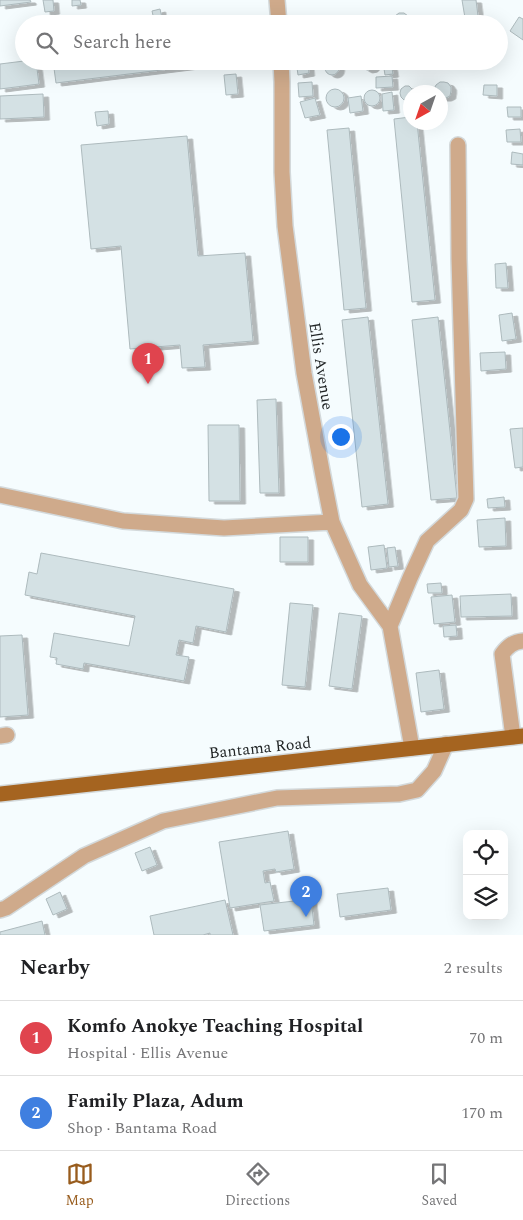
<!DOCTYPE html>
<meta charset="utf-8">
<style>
:root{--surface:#fff;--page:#f6f6f6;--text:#202124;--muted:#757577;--line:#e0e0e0;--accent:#985c1d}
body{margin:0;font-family:Spectral,serif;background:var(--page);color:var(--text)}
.controls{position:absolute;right:15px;bottom:15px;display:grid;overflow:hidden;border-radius:10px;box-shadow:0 5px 20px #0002}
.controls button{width:45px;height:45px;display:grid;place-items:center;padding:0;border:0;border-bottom:1px solid var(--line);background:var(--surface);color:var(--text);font:25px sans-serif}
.compass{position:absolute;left:403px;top:85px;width:45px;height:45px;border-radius:50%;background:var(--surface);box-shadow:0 5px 20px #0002;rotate:220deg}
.you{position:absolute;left:340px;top:436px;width:18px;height:18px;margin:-12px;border:4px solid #fff;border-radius:50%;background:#1a73e8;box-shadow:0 0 0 8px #1a73e833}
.badge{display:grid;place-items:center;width:32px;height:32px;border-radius:50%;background:var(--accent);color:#fff;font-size:16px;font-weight:700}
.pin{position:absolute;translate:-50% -41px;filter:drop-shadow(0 1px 2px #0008)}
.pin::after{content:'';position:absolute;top:26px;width:18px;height:15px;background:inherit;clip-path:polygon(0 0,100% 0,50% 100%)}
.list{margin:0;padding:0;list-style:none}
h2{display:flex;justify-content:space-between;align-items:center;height:65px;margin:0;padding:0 20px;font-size:21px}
h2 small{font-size:16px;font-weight:400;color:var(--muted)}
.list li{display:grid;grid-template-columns:32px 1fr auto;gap:15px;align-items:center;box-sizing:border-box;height:75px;padding:0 20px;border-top:1px solid var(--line)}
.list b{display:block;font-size:19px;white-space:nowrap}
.list p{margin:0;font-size:16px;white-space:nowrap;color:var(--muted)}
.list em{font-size:16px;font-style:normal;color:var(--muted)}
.icon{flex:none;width:28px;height:28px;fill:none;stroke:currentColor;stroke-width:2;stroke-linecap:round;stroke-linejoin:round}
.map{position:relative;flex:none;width:523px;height:935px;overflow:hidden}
.search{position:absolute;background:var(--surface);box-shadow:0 5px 20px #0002;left:15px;right:15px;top:15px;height:55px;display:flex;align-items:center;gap:12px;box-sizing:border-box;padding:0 18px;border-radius:28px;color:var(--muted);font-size:19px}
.sheet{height:215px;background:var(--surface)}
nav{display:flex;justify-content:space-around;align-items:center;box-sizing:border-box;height:70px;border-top:1px solid var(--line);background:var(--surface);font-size:14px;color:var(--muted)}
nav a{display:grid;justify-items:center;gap:2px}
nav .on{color:var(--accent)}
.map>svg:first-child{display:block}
.building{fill:#d4e1e4;stroke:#adbabd;filter:url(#shadow)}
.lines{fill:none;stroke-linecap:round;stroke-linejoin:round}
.minor-casing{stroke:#d3d9db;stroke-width:18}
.major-casing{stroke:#d3d9db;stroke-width:18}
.minor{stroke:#cfaa8b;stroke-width:15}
.major{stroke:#a56420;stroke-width:15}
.labels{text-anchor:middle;stroke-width:4;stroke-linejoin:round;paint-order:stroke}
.street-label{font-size:16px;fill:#1f2324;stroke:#f5fcfe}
</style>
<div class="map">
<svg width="523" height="935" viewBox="0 0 523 935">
<defs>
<filter id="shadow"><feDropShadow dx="5.5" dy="3" stdDeviation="0" flood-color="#0004"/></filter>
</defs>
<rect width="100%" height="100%" fill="#f5fcfe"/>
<path class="building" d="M0,0H30L31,2L0,6Z
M43,0H53L54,11L45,12Z
M72,0H80L81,5L72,6Z
M462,0H476L479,24H466Z
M160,9L163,22L155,24L152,11Z
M399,13H404L408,16L411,20V24H392V20L395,16Z
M519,17L523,19V40L510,31Z
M338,21H355L356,24H338Z
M325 68a7 7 0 1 1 14 0a7 7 0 1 1-14 0Z
M24,61H36L39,84L0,89V64Z
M53,61H234L56,83Z
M296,61H308L309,73L298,75Z
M342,61H358L357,66L341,65Z
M361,61H376L375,66L372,69L367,70L363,68L361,63Z
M397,61H410L405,65H401Z
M391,62L393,74L385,75L383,63Z
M236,74L238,94L226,95L224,75Z
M392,76L393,87L376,88V77Z
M312,82L313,96L299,97L298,83Z
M440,82H444L448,83L451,87V91L450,96L446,98H440V92H435L434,89L436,85Z
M484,85H497V96L483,95Z
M405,86H409L412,89L413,92H410V98L409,100H404L401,97L400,93L401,89Z
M326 98a9 9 0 1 1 18 0a9 9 0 1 1-18 0Z
M364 98a8 8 0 1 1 16 0a8 8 0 1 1-16 0Z
M392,92L394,110L383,111L382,94Z
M43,94L44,117L0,119V96Z
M361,96L363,111L350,113L348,98Z
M315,98L320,115L305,118L300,102Z
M507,107H521V117H508Z
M108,111L109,124L97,126L95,112Z
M410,117V122H417L435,300L412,302L394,119Z
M349,128L366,308L344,310L327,130Z
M520,129L521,142H507L506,130Z
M187,136L198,256L245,253L253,341L203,345L205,367L182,368L180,345L130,349L121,246L91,249L81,145Z
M512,152L523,154V165L511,164Z
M506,263L508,288H496L495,264Z
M512,313L516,339L502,341L499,315Z
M368,317L388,504L362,507L342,320Z
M438,317L457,498L431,500L412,320Z
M505,352L506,369L481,371L480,353Z
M276,399L279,493H260L257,400Z
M208,425H239L240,501H209Z
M523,428V467L515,468L510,429Z
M504,497L505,507L488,508L487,499Z
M505,518L506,546L479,547L477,520Z
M280,537H308V562H280Z
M384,545L387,568L371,570L368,547Z
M395,547L398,566L389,567L387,548Z
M41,553L234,589L226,632L196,626L193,643L179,640L176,655L189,657L184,681L84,663L83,669L56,664L57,658L50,657L54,633L129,646L135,616L25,595L29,572L37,574Z
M441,583L442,593H428L427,584Z
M511,594L512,616L461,617L460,596Z
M452,595L455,622L434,624L431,597Z
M290,603L313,605L305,687L282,685Z
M339,613L362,616L352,689L329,686Z
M456,625L457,636L444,637L443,626Z
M22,635L28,715L0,717V636Z
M439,670L444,709L421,712L416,673Z
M288,831L294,869L276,872L275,869L263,871L265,883L270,882L274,901L230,908L219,842Z
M150,847L157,865L142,871L135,853Z
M388,888L391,910L340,917L337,894Z
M60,892L67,909L53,915L46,899Z
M311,899L314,925L264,931L260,905Z
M225,900L233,935H210V933L203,935H154L150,916Z
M42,921L45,935H0V932Z"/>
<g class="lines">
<defs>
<path id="minor" d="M277,0L279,24
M281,61L282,82V172L285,226L304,373L323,476L332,522L360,585L390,626L412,748
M0,495L123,521L224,528L332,522
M390,626L410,578L427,541L461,510L466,499L459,259L458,145
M0,736L7,735
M513,737L502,654C508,646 513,642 523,641
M0,910L6,908L84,856L163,821L277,798L399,794L417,790L434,771L446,744"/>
<path id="major" d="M0,794L523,736"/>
</defs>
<use href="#minor" class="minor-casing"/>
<use href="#major" class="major-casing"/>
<use href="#minor" class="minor"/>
<use href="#major" class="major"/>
</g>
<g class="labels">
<g class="street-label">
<text transform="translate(322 366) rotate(81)" y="6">Ellis Avenue</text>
<text transform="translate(260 747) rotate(-6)" y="6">Bantama Road</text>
</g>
</g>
</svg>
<div class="controls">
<button><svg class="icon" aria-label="locate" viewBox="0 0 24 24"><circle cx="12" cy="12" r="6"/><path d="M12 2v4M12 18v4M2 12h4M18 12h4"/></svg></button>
<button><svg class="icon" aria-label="layers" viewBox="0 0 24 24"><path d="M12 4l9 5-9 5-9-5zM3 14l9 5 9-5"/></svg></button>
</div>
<svg class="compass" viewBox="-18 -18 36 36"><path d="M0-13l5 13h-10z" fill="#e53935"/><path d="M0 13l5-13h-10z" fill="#757577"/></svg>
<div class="you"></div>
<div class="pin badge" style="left:148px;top:384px;background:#e0444e">1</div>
<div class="pin badge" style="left:306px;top:917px;background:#3f7fe0">2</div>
<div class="search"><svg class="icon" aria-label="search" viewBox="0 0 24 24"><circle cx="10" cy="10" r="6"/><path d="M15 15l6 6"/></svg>Search here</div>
</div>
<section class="sheet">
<h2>Nearby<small>2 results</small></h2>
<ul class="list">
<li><span class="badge" style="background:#e0444e">1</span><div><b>Komfo Anokye Teaching Hospital</b><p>Hospital · Ellis Avenue</p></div><em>70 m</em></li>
<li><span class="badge" style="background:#3f7fe0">2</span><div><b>Family Plaza, Adum</b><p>Shop · Bantama Road</p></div><em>170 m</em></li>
</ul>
</section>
<nav>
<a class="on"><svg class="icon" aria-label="map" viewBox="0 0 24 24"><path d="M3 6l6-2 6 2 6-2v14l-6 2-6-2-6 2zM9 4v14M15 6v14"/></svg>Map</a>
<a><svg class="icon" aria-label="directions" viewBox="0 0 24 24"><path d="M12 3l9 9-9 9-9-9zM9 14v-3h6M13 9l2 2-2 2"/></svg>Directions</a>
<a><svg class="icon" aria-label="saved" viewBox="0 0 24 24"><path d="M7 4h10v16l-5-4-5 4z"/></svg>Saved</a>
</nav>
